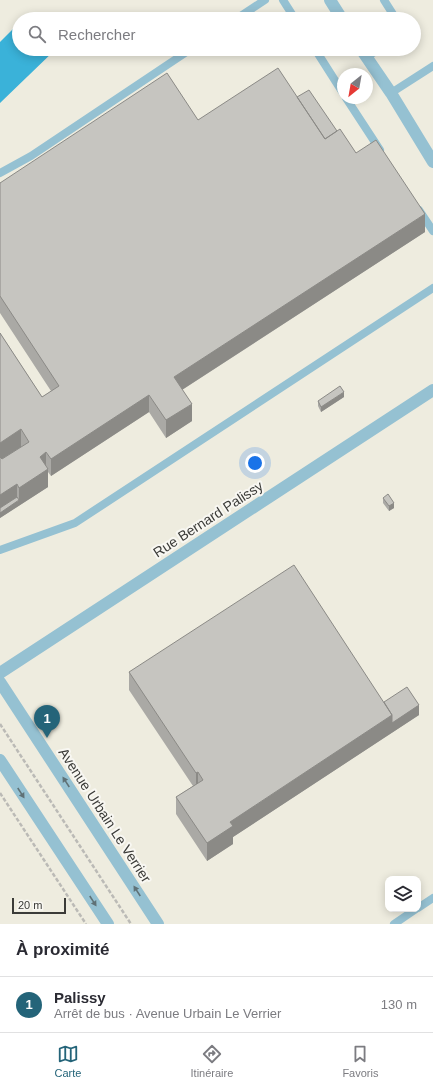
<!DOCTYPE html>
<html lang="fr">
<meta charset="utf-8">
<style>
:root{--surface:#fff;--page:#f2f2f3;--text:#2b2b33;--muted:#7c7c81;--line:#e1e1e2;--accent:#246479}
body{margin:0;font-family:Helvetica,sans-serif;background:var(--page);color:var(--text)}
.controls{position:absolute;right:12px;bottom:12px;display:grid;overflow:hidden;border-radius:8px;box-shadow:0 2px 10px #0003}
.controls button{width:36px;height:36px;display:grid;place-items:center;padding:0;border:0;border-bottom:1px solid var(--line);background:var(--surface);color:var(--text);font:20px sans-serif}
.compass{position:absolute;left:337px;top:68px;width:36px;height:36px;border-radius:50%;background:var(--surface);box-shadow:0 2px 10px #0003;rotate:211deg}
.scale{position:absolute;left:12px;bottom:10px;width:54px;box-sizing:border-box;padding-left:4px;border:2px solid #3b3b38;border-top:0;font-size:11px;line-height:14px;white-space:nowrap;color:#3b3b38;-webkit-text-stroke:3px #f8f7f2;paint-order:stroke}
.you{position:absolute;left:255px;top:463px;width:14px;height:14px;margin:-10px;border:3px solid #fff;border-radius:50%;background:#1a73e8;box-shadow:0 0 0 6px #1a73e833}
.badge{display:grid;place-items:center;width:26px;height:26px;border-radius:50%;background:var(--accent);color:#fff;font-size:13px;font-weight:700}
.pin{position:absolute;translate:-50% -33px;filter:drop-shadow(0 1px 2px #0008)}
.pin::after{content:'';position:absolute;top:21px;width:14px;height:12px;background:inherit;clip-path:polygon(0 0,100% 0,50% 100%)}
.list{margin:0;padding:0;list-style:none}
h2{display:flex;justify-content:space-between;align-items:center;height:52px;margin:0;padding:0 16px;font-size:17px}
h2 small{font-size:13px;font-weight:400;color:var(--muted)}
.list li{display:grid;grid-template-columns:26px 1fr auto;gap:12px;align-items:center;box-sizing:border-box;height:56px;padding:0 16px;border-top:1px solid var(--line)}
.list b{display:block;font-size:15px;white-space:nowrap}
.list p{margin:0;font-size:13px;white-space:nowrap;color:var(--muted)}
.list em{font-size:13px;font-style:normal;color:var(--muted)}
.icon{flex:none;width:22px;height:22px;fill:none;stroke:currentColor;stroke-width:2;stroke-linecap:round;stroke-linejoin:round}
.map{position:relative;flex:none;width:433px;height:924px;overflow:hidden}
.search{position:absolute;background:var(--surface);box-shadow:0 2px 10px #0003;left:12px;right:12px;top:12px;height:44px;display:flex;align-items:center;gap:10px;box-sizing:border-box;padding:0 14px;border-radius:22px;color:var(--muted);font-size:15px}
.sheet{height:108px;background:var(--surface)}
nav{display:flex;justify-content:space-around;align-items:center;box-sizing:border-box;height:56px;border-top:1px solid var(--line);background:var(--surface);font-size:11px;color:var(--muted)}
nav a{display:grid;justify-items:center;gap:2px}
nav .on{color:var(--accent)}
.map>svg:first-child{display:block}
.built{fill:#eeecdf;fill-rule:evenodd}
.water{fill:#3ab2d9}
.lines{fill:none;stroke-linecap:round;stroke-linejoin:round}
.path{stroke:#bbbab6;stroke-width:2.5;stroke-dasharray:4 2;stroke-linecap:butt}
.service{stroke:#95c1d2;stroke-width:8}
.minor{stroke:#95c1d2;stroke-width:12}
.wall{fill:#aaa9a5}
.shaded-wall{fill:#8b8a86}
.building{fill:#c6c5c0;stroke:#8b8a86}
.oneway{fill:#5f7176}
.labels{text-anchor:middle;stroke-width:4;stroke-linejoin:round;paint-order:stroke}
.street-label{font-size:14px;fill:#3b3b38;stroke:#f8f7f2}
</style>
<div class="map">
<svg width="433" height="924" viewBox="0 0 433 924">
<rect width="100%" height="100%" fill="#f8f7f2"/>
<path class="built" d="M0,0H433V924H0ZM19,19H414V49H19ZM343,74H367V98H343ZM388,879H418V909H388Z"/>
<path class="water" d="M19,23V49H56L0,103V42Z"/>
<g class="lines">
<path class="path" d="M0,724L131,924
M0,793L86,924"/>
<path class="service" d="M283,0L295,19
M384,0L396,19
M236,19L265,0
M315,49L343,93
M367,57L379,49
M391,93L433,66
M346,98L380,150
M0,173L31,156L191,49
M419,210L433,231
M0,550L75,523L433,288
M418,908L433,898
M394,924L416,909"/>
<path class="minor" d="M330,0L342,19
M361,49L391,93L433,162
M0,673L433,390
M0,682L158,924
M0,760L108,924"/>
</g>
<path class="wall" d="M297,97L337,131L425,232L182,390L192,421L166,438L149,412L51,476L48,472V487L0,518V333L42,397L51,391L0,313V183L198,120Z
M344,397L321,412L318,406V401Z
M383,498L394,508L389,511L383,503Z
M129,672L384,702L419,715L233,837V844L207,861L176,814V797L193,786L129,690Z"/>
<path class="shaded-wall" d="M425,214V232L174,395V377Z
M344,392V397L321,412V407Z
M149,395V412L51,476V459Z
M192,404V421L166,438V420Z
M21,429V447L0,460V443Z
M46,452V470L40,457Z
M48,469V487L0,518V495L17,484V502L19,500V488Z
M394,503V508L389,511V506Z
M419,705V715L233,837V844L207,861V843L230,822L392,715Z
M198,772V790L196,791V773Z"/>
<path class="building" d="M278,68L325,139L340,129L356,153L376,140L425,214L174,377L192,404L166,420L149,395L51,459L46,452L40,457L48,469L19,488L17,484L0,495V457L2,459L29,442L21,429L0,443V333L42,397L59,386L0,296V183L167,73L198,120Z
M309,90L337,131L325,139L297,97Z
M340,386L344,392L321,407L318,401Z
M388,494L394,503L389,506L383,498Z
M17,497L19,500L0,513V508Z
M294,565L392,715L230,822L233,826L207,843L176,797L203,780L198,772L196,773L129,672Z
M407,687L419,705L392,723V715L384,702Z"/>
<defs><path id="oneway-solid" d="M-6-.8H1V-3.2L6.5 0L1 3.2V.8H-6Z"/></defs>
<g class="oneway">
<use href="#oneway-solid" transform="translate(66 782) rotate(-123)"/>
<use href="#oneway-solid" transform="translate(21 793) rotate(57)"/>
<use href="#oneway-solid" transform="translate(137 891) rotate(-123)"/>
<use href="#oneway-solid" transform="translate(93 901) rotate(57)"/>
</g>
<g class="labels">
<g class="street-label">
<text transform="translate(208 519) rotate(-33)" y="5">Rue Bernard Palissy</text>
<text transform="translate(105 815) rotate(57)" y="5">Avenue Urbain Le Verrier</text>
</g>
</g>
</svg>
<div class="controls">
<button><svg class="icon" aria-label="layers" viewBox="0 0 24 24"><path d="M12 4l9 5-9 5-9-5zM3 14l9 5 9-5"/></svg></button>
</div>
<svg class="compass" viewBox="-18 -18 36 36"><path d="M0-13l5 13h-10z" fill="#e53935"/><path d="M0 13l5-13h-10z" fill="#7c7c81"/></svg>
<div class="scale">20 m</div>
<div class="you"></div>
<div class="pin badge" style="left:47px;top:738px">1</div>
<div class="search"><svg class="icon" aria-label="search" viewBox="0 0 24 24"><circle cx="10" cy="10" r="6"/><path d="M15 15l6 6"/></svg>Rechercher</div>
</div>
<section class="sheet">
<h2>À proximité<small></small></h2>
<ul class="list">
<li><span class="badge">1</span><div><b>Palissy</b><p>Arrêt de bus · Avenue Urbain Le Verrier</p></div><em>130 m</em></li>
</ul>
</section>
<nav>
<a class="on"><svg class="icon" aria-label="map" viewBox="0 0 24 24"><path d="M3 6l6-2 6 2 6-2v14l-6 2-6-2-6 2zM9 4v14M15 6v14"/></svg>Carte</a>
<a><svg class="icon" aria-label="directions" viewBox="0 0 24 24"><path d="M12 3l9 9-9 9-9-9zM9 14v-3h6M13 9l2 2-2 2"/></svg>Itinéraire</a>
<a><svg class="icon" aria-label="saved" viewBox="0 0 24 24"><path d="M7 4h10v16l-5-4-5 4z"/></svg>Favoris</a>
</nav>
